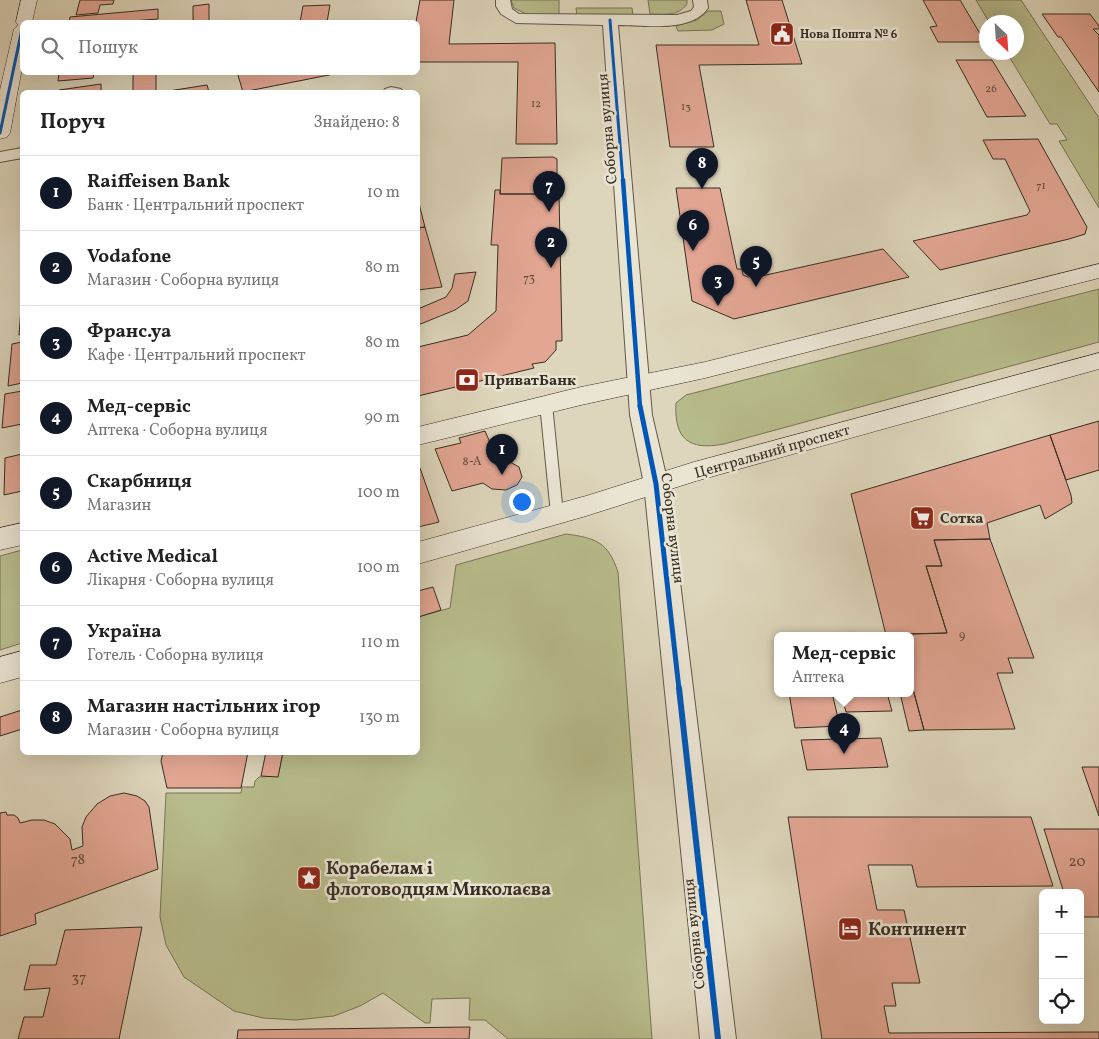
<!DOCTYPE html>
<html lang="uk">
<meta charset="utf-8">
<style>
:root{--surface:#fff;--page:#f6f6f6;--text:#222;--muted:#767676;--line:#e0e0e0;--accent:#111827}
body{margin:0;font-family:Vollkorn,serif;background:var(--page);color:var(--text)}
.controls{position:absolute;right:15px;bottom:15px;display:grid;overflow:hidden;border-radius:8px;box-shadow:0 5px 20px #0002}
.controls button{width:45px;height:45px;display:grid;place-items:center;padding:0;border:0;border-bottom:1px solid var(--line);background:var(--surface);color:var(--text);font:25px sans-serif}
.compass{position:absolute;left:979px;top:15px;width:45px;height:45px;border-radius:50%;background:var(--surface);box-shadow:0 5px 20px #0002;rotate:155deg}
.you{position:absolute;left:521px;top:501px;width:18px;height:18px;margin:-12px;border:4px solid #fff;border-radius:50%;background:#1a73e8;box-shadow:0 0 0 8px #1a73e833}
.badge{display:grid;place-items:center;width:32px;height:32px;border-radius:50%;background:var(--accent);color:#fff;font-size:16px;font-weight:700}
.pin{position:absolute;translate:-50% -41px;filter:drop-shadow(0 1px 2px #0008)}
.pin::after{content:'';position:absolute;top:26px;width:18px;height:15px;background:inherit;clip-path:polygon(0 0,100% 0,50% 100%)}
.popup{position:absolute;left:774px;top:632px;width:140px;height:65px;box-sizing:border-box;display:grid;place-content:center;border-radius:8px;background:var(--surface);filter:drop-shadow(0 1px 4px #0005);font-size:16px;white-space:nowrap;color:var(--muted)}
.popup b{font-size:19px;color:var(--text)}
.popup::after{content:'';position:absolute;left:50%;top:100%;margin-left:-10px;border:10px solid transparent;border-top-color:var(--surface)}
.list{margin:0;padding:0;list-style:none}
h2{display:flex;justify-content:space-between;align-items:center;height:65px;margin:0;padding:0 20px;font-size:21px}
h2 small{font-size:16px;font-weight:400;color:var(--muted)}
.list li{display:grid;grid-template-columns:32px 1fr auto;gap:15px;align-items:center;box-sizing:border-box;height:75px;padding:0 20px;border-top:1px solid var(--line)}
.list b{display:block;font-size:19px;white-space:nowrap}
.list p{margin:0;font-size:16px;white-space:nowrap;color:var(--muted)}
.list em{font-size:16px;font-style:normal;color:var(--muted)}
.icon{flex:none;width:28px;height:28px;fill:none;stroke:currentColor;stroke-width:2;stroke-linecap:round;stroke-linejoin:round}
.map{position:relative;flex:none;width:1099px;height:1039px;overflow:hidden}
.search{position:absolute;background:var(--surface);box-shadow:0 5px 20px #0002;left:20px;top:20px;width:400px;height:55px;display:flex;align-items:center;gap:12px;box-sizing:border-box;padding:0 18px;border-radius:8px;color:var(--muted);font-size:19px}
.panel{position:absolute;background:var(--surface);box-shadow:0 5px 20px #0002;left:20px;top:90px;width:400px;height:665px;border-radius:8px}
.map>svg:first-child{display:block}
.green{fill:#b8bc8c;stroke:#777558}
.building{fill:#e2a693;stroke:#362e23}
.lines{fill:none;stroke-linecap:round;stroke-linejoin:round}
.lane-casing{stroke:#605849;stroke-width:2}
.street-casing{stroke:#605849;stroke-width:2}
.secondary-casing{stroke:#362e23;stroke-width:1}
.lane{fill:#eae4d3;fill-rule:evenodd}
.street{fill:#eae4d3;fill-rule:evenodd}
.secondary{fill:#eae4d3;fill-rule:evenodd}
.cycleway-far3-casing{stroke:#eae4d3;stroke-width:5}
.cycleway-far2-casing{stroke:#eae4d3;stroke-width:7}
.cycleway-far1-casing{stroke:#eae4d3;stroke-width:8}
.cycleway-casing{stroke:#eae4d3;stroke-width:9}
.cycleway-far3{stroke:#0057b8;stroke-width:3}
.cycleway-far2{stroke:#0057b8;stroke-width:4.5}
.cycleway-far1{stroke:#0057b8;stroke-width:5}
.cycleway{stroke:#0057b8;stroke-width:6}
.labels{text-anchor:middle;stroke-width:5;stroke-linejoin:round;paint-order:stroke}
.far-number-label{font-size:11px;fill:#614c3f}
.far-poi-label{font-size:12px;font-weight:bold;fill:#362e23;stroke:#eae4d3;text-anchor:start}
.number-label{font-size:12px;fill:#614c3f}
.street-label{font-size:15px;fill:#362e23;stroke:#eae4d3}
.poi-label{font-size:15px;font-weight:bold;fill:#362e23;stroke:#eae4d3;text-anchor:start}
.near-number-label{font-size:15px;fill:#614c3f}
.near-poi-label{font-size:18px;font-weight:bold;fill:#362e23;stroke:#eae4d3;text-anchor:start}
</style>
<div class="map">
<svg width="1099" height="1039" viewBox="0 0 1099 1039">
<rect width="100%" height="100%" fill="#ded6bc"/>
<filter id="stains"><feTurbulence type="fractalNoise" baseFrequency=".004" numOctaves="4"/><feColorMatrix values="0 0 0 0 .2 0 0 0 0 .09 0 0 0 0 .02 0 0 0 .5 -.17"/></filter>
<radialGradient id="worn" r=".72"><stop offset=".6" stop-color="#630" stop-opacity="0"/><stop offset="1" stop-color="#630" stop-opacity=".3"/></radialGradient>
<path class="green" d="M511,0H559V15L526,14L514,8Z
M648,0H687V4C678,17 663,14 650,14Z
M976,0H1021L1099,118V208L1059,141L1067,140L1057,124H1050L1007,53L1016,52V22H989Z
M576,8H632L633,16H577Z
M708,11H721L724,24L712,30L678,31L676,26L697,20Z
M1099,289V342L724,444C688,451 674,438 676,403L686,395Z
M566,534C596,538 608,542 618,572L652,1039H508L485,1020H469L470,998L432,999L430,1023H425L383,993L360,1006L334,1016L296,1020L263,1018L234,1011L184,977L166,945L160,917L166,793H241L242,787H254L255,781L259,777L278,776L283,753L418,752V617L450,608L456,565Z
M22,550V643L0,650V556Z"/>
<path class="building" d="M80,0H114L113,4L100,5L98,13L76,15Z
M420,0H454L449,44L555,43L557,144H516L518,62H418L416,22Z
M746,0H782L802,64L699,65L714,147H670L656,45H759Z
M923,0H960L985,42H938L930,27L937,26Z
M209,4V22H193V6Z
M330,5L327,22H300L303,6Z
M158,9V19L119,22H69L70,17Z
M1042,14H1090L1099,26V29H1093L1099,35V92L1061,37H1058Z
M956,60H992L1026,116L987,117Z
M59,72H94L93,78L58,81Z
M133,72H156V91L133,92Z
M237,72H344L243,92Z
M101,84V92H59V90Z
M207,85L209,92H162Z
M1038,139L1087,227L1085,234L1069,239L940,270L913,241L1027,215L1030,211L1005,159H993L983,140Z
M553,157L557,159V194H500L502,158Z
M676,188H720L737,269H742L743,275L748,277L755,275L757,277L883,249L909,277L734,319L692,301Z
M495,190H500V194H559L562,341H556V350L545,362L532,364L534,368L418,396V347L468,335L496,311L498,245H491Z
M418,200L425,227L418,228Z
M425,227L442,287L418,290V228Z
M476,272L468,301L455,310L418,325V309L446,297L452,288L455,274Z
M22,307V334L19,335L21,308Z
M22,342V383L8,386L12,344Z
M22,391V424L2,428L5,394Z
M1099,421V470L1066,480L1050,435Z
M485,431L498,461L510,462L519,467L522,477L517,485L506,490L492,489L483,483L452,491L435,449L461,443L459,438Z
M1050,435L1071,495L1072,503L1045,519L1040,505L987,523L990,539L934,540L942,566H926L947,633L886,635L851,494Z
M22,454V491L4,495L5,458Z
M420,468L439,522L418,527V469Z
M990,539L1034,658H1008L1013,673H997L1015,729L924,730L910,678V635L898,634L947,633L926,566H942L934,540Z
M433,587L441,610L418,617V591Z
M910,678L924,730L909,731L900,693H910Z
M789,693H832L840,726L795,728Z
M841,693H887L892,711L846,712Z
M22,710V729L0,736V717Z
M881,738L888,767L807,770L801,740Z
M163,752H248L241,788H167L161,761Z
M266,752H283L278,777L261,776Z
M1082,767H1099V816Z
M124,793L137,796L145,801L149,807L158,869L35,914L36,924L0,936V813L6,812L7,815H14L18,818L20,823L32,820H44L55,824L70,839L72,850L83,846L82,827L86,817L97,804L110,796Z
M788,817H1031L1053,886L917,887L912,865H868L877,910H904L920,983H892L896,1006H884L889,1033L1099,1032V1039H822Z
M1044,829H1099V917H1080V893H1064Z
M142,927L119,1039H18L24,1017H43L50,988L24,990L30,965H56L65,930Z
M470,1027L469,1039H237L238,1030Z"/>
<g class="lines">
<defs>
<path id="lane" d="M546,400L552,404L563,514L561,517H553L551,514L540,404Z"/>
<path id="street" d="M496,0H510L512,9L519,14L677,15L691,11L694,7L693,0H707L708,8C691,33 645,25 618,25L652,415L668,484L736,1039H700L644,484L630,415L603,25L516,23L501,14L496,6Z
M391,87L401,89L403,92H383L385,89Z
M22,148V158L0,162V152Z"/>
<path id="secondary" d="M21,0H37L32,22H22V68L10,133L7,137L0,139V90L14,29L18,25L16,22Z
M1099,264V278L705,378L581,405L418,445V427L581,387L705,362Z
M1099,353V369L696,481L586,516L418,564V542L586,496L694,462Z
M22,523V545L0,550V528Z
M22,651V677L0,683V657Z"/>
</defs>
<use href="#lane" class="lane-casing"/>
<use href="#street" class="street-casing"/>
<use href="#secondary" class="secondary-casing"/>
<use href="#lane" class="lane"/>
<use href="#street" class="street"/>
<use href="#secondary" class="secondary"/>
<defs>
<path id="cycleway-far3" d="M610,20L623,182
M0,133L22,29"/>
<path id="cycleway-far2" d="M623,180L640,407"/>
<path id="cycleway-far1" d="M640,406L656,484L679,689"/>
<path id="cycleway" d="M679,688L718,1039"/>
</defs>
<use href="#cycleway-far3" class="cycleway-far3-casing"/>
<use href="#cycleway-far2" class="cycleway-far2-casing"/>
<use href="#cycleway-far1" class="cycleway-far1-casing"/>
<use href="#cycleway" class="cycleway-casing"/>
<use href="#cycleway-far3" class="cycleway-far3"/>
<use href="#cycleway-far2" class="cycleway-far2"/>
<use href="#cycleway-far1" class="cycleway-far1"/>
<use href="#cycleway" class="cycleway"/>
</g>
<defs>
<symbol id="civic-square" viewBox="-11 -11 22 22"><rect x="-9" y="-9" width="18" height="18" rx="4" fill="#8f2418" stroke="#eae4d3"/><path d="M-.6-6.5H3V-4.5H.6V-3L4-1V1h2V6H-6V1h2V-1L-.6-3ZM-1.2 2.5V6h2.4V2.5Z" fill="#fff"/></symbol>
<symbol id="bank-square" viewBox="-11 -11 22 22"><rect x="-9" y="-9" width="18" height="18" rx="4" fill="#8f2418" stroke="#eae4d3"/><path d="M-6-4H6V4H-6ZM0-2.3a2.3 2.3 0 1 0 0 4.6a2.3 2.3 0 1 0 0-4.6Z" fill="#fff"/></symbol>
<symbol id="supermarket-square" viewBox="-11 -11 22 22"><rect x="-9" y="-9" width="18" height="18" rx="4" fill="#8f2418" stroke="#eae4d3"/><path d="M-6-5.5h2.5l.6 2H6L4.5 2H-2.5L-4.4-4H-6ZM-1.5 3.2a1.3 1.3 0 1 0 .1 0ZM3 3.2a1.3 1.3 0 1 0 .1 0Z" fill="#fff"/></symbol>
<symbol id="sight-square" viewBox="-11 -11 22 22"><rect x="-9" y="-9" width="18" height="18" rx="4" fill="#8f2418" stroke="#eae4d3"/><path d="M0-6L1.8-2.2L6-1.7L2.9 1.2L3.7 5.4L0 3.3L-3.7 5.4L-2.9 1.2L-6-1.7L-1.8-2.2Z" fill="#fff"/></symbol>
<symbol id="hotel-square" viewBox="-11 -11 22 22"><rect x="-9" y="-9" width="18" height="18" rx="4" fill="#8f2418" stroke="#eae4d3"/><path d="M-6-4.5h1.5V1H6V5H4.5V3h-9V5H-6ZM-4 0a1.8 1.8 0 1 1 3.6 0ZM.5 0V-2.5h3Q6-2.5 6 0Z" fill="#fff"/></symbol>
</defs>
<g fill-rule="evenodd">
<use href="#civic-square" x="768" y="20" width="28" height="28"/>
<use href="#bank-square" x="453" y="366" width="28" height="28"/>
<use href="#supermarket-square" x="908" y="504" width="28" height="28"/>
<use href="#sight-square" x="295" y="864" width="28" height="28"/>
<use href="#hotel-square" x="836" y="915" width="28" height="28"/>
</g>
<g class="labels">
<g class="far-number-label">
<text x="991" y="92">26</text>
<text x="536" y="107">12</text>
<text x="686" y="110">13</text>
<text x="1041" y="189">71</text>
</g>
<g class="far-poi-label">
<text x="800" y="38">Нова Пошта № 6</text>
</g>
<g class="number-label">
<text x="529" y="282">73</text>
<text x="472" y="465">8-А</text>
<text x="962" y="639">9</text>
</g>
<g class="street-label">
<text transform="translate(607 129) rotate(-95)" y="5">Соборна вулиця</text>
<text transform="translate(772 451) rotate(-16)" y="5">Центральний проспект</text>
<text transform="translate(673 528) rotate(83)" y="5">Соборна вулиця</text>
<text transform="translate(694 934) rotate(-96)" y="5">Соборна вулиця</text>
</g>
<g class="poi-label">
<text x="484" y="385">ПриватБанк</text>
<text x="940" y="523">Сотка</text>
</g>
<g class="near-number-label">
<text x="78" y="864">78</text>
<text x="1077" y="866">20</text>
<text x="79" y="982">37</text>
</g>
<g class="near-poi-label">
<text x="326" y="874">Корабелам і<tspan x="326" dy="21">флотоводцям Миколаєва</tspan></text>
<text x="868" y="935">Континент</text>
</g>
</g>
<rect width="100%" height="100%" filter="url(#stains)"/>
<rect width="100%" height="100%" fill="url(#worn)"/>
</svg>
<div class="controls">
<button>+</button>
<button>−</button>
<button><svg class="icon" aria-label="locate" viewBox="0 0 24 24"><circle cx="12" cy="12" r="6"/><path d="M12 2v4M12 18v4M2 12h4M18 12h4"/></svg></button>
</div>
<svg class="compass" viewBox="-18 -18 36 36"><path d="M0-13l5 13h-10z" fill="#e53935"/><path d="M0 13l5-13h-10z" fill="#767676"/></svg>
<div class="you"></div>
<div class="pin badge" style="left:502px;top:475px">1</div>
<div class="pin badge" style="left:551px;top:268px">2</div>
<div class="pin badge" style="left:718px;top:306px">3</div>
<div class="pin badge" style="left:844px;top:754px">4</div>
<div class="popup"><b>Мед-сервіс</b>Аптека</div>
<div class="pin badge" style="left:756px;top:287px">5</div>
<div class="pin badge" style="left:693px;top:251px">6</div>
<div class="pin badge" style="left:549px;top:212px">7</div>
<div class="pin badge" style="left:702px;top:189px">8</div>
<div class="search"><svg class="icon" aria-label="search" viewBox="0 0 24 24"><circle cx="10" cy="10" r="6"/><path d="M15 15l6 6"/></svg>Пошук</div>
<section class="panel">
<h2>Поруч<small>Знайдено: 8</small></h2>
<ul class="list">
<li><span class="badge">1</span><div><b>Raiffeisen Bank</b><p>Банк · Центральний проспект</p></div><em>10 m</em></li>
<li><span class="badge">2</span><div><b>Vodafone</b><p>Магазин · Соборна вулиця</p></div><em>80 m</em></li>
<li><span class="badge">3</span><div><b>Франс.уа</b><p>Кафе · Центральний проспект</p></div><em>80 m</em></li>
<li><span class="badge">4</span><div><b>Мед-сервіс</b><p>Аптека · Соборна вулиця</p></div><em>90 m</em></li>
<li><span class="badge">5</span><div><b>Скарбниця</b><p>Магазин</p></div><em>100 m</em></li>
<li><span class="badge">6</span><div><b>Active Medical</b><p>Лікарня · Соборна вулиця</p></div><em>100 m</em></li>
<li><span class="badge">7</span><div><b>Україна</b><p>Готель · Соборна вулиця</p></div><em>110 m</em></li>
<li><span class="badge">8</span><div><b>Магазин настільних ігор</b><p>Магазин · Соборна вулиця</p></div><em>130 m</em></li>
</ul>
</section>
</div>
